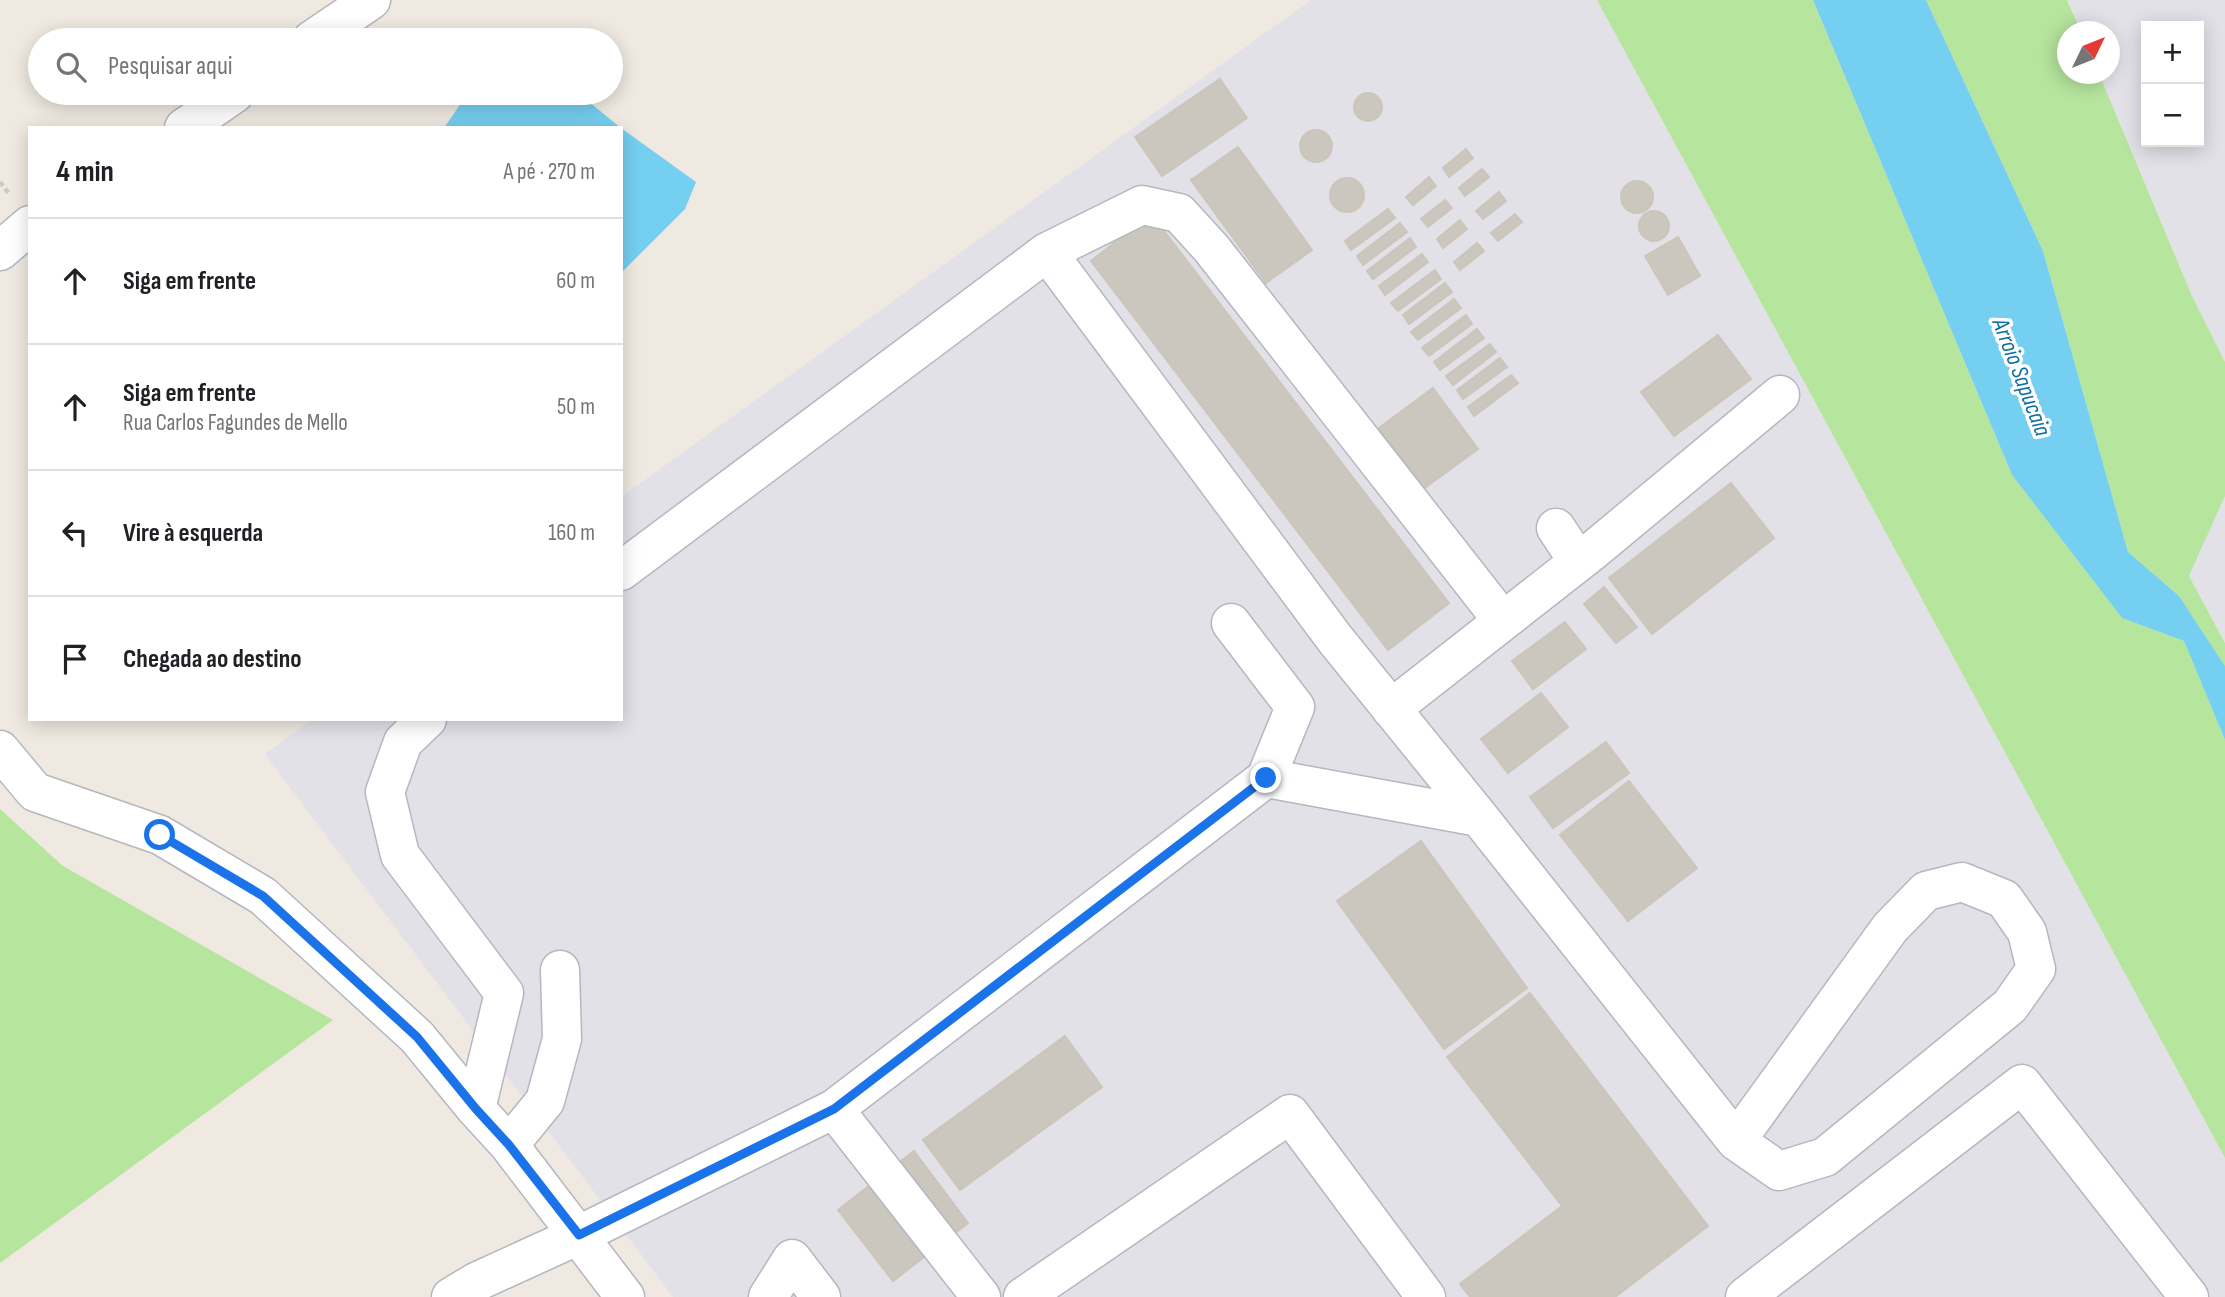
<!DOCTYPE html>
<html lang="pt">
<meta charset="utf-8">
<style>
:root{--surface:#fff;--page:#f2f2f2;--text:#202124;--muted:#757577;--line:#e0e0e0}
body{margin:0;font-family:"Sofia Sans Condensed",sans-serif;background:var(--page);color:var(--text)}
.controls{position:absolute;right:21px;top:21px;display:grid;overflow:hidden;border-radius:0px;box-shadow:0 4px 18px #0003}
.controls button{width:63px;height:63px;display:grid;place-items:center;padding:0;border:0;border-bottom:2px solid var(--line);background:var(--surface);color:var(--text);font:35px sans-serif}
.compass{position:absolute;left:2057px;top:21px;width:63px;height:63px;border-radius:50%;background:var(--surface);box-shadow:0 4px 18px #0003;rotate:47deg}
.stop{position:absolute;width:21px;height:21px;margin:-16px;border:5px solid #1a73e8;border-radius:50%;background:#fff}
.stop.end{background:#1a73e8;border-color:#fff;box-shadow:0 2px 7px #0008}
.list{margin:0;padding:0;list-style:none}
h2{display:flex;justify-content:space-between;align-items:center;height:91px;margin:0;padding:0 28px;font-size:30px}
h2 small{font-size:23px;font-weight:400;color:var(--muted)}
.list li{display:grid;grid-template-columns:46px 1fr auto;gap:21px;align-items:center;box-sizing:border-box;height:126px;padding:0 28px;border-top:2px solid var(--line)}
.list b{display:block;font-size:26px;white-space:nowrap}
.list p{margin:0;font-size:23px;white-space:nowrap;color:var(--muted)}
.list em{font-size:23px;font-style:normal;color:var(--muted)}
.icon{flex:none;width:38px;height:38px;fill:none;stroke:currentColor;stroke-width:2;stroke-linecap:round;stroke-linejoin:round}
.map{position:relative;flex:none;width:2225px;height:1297px;overflow:hidden}
.search{position:absolute;background:var(--surface);box-shadow:0 4px 18px #0003;left:28px;top:28px;width:595px;height:77px;display:flex;align-items:center;gap:18px;box-sizing:border-box;padding:0 24px;border-radius:38px;color:var(--muted);font-size:26px}
.panel{position:absolute;background:var(--surface);box-shadow:0 4px 18px #0003;left:28px;top:126px;width:595px;height:595px;border-radius:0px}
.map>svg:first-child{display:block}
.industrial{fill:#e3e1e8;fill-rule:evenodd}
.green{fill:#b6e59e}
.water{fill:#75cff0}
.building{fill:#cbc7bf;stroke:#cbc5ba;stroke-width:2}
.lines{fill:none;stroke-linecap:round;stroke-linejoin:round}
.minor-casing{stroke:#b4b7c1;stroke-width:41}
.path{stroke:#c9c9c9;stroke-width:4.5;stroke-dasharray:5 3.5;stroke-linecap:butt}
.minor{stroke:#fff;stroke-width:38}
.route{stroke:#1a73e8;stroke-width:9}
.labels{text-anchor:middle;stroke-width:7;stroke-linejoin:round;paint-order:stroke}
.water-label{font-size:24px;font-style:italic;fill:#0d6fa3;stroke:#fff}
</style>
<div class="map">
<svg width="2225" height="1297" viewBox="0 0 2225 1297">
<rect width="100%" height="100%" fill="#efe9e1"/>
<path class="industrial" d="M1311,0H1597L2225,1158V1297H673L265,754L313,719H621V497Z
M2068,0H2225V362L2192,296L2099,74H2110V32L2081,31ZM2146,26H2199V142H2146Z
M2225,496V642L2189,576Z"/>
<path class="green" d="M1597,0H1813L2012,475L2122,618L2184,641L2225,740V1158Z
M1926,0H2067L2081,31L2068,32V74H2099L2192,296L2225,362V496L2189,576L2225,643V666L2179,596L2128,552L2043,251Z
M0,809L63,866L333,1020L0,1263Z"/>
<path class="water" d="M1813,0H1926L2043,251L2128,552L2179,596L2225,666V740L2184,641L2122,618L2012,475Z
M468,93H578L621,128H444Z
M621,128L696,182L685,209L621,273Z"/>
<path class="building" d="M1220,79L1247,118L1162,176L1135,137Z
M1354 107a14 14 0 1 1 28 0a14 14 0 1 1-28 0Z
M1300 146a16 16 0 1 1 32 0a16 16 0 1 1-32 0Z
M1238,147L1312,250L1266,283L1191,180Z
M1466,149L1473,158L1449,177L1443,168Z
M1482,169L1489,177L1465,196L1459,188Z
M1429,177L1436,186L1413,205L1406,197Z
M1330 195a17 17 0 1 1 34 0a17 17 0 1 1-34 0Z
M1621 197a16 16 0 1 1 32 0a16 16 0 1 1-32 0Z
M1499,192L1506,201L1483,219L1476,211Z
M1445,200L1452,208L1428,227L1421,219Z
M1388,209L1395,218L1351,250L1345,241Z
M1639 226a15 15 0 1 1 30 0a15 15 0 1 1-30 0Z
M1151,214L1449,603L1388,650L1091,261Z
M1515,214L1522,222L1498,241L1491,233Z
M1460,220L1467,229L1443,248L1437,239Z
M1400,223L1407,232L1363,265L1357,256Z
M1678,237L1700,276L1668,295L1645,256Z
M1410,238L1416,247L1373,279L1367,271Z
M1477,243L1484,251L1460,270L1454,262Z
M1422,254L1428,262L1385,295L1379,286Z
M1435,270L1441,279L1398,311L1391,303Z
M1445,283L1452,292L1409,324L1403,315Z
M1454,299L1461,308L1418,340L1411,332Z
M1466,315L1472,324L1429,356L1422,348Z
M1477,329L1484,338L1440,370L1434,362Z
M1718,335L1751,379L1674,436L1641,392Z
M1490,344L1496,352L1453,385L1446,376Z
M1500,358L1507,367L1463,399L1457,390Z
M1511,375L1518,383L1474,416L1468,407Z
M1433,388L1478,449L1423,489L1379,428Z
M1731,483L1774,538L1652,634L1609,578Z
M1604,587L1637,627L1616,643L1584,604Z
M1565,622L1586,649L1533,689L1512,661Z
M1541,693L1568,727L1508,773L1481,739Z
M1606,742L1629,773L1553,828L1530,797Z
M1629,781L1697,868L1628,921L1560,835Z
M1421,841L1527,988L1444,1049L1337,901Z
M1530,993L1708,1226L1615,1297H1470L1460,1284L1562,1206L1447,1057Z
M1065,1036L1102,1087L960,1190L923,1140Z
M914,1151L968,1223L893,1281L838,1210Z"/>
<g class="lines">
<defs>
<path id="minor" d="M312,40L371,0
M184,128L235,93
M0,251L30,225
M1047,252L1142,205L1179,213L1211,248L1503,621
M1556,528L1578,561
M621,571L1047,252L1335,639L1479,817L1736,1141L1779,1171L1825,1157L2010,1006L2036,969L2027,932L2004,899L1962,882L1926,891L1890,928L1736,1141
M1391,709L1595,549L1780,395
M427,719L403,742L385,792L400,855L504,993L476,1109
M0,750L35,792L160,835L263,896L417,1037L476,1109L509,1145L625,1297
M1266,778L1479,817
M834,1109L1266,778L1295,707L1231,623
M509,1145L545,1101L562,1039L560,970
M451,1297L476,1282L579,1235L834,1109L981,1297
M768,1297L792,1259L821,1297
M1023,1297L1290,1114L1426,1297
M1745,1297L2022,1084L2189,1297"/>
</defs>
<use href="#minor" class="minor-casing"/>
<path class="path" d="M0,182L10,195"/>
<use href="#minor" class="minor"/>
</g>
<g class="lines">
<path class="route" d="M160,835L263,896L417,1037L476,1109L509,1145L579,1235L834,1109L1266,778"/>
</g>
<g class="labels">
<g class="water-label">
<text transform="translate(2022 377) rotate(69)" y="8">Arroio Sapucaia</text>
</g>
</g>
</svg>
<div class="controls">
<button>+</button>
<button>−</button>
</div>
<svg class="compass" viewBox="-18 -18 36 36"><path d="M0-13l5 13h-10z" fill="#e53935"/><path d="M0 13l5-13h-10z" fill="#757577"/></svg>
<div class="stop" style="left:160px;top:835px"></div>
<div class="stop end" style="left:1266px;top:778px"></div>
<div class="search"><svg class="icon" aria-label="search" viewBox="0 0 24 24"><circle cx="10" cy="10" r="6"/><path d="M15 15l6 6"/></svg>Pesquisar aqui</div>
<section class="panel">
<h2>4 min<small>A pé · 270 m</small></h2>
<ul class="list">
<li><svg class="icon" aria-label="ahead" viewBox="0 0 24 24"><path d="M12 20V5M6 11l6-6 6 6"/></svg><div><b>Siga em frente</b></div><em>60 m</em></li>
<li><svg class="icon" aria-label="ahead" viewBox="0 0 24 24"><path d="M12 20V5M6 11l6-6 6 6"/></svg><div><b>Siga em frente</b><p>Rua Carlos Fagundes de Mello</p></div><em>50 m</em></li>
<li><svg class="icon" aria-label="left" viewBox="0 0 24 24"><path d="M17 20v-9H6M10 6l-5 5 5 5"/></svg><div><b>Vire à esquerda</b></div><em>160 m</em></li>
<li><svg class="icon" aria-label="arrive" viewBox="0 0 24 24"><path d="M6 21V4h12l-3 4 3 4H6"/></svg><div><b>Chegada ao destino</b></div></li>
</ul>
</section>
</div>
